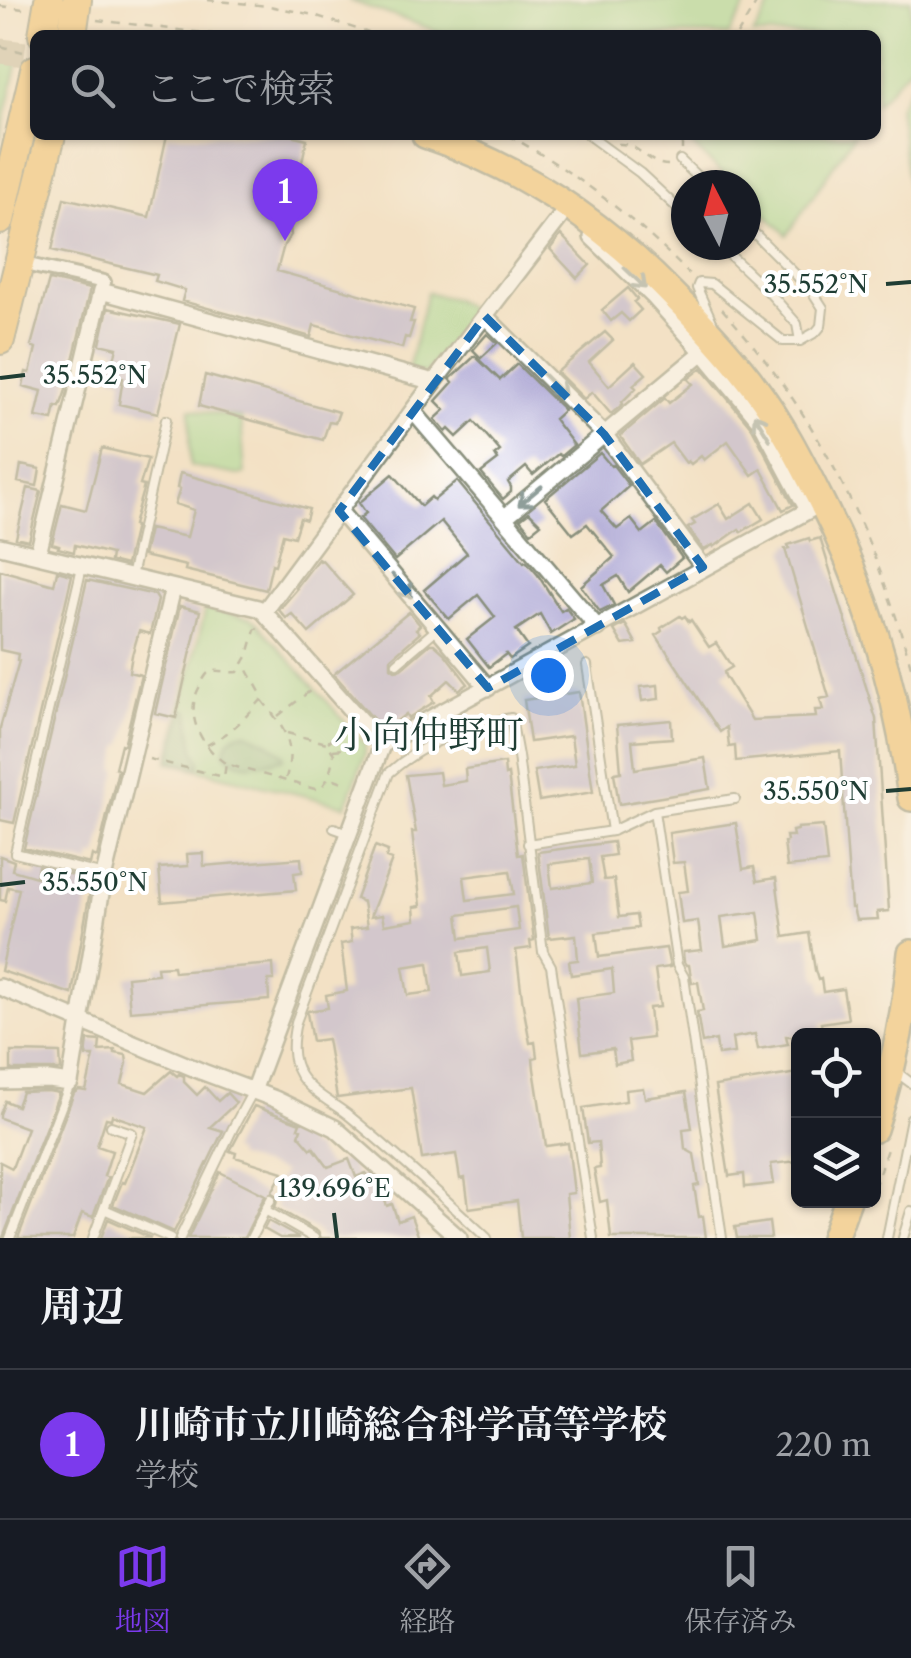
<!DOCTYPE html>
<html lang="ja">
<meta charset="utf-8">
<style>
:root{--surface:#171b24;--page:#242831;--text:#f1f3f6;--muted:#9ea1a6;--line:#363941;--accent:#7c3aed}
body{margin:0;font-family:"Libre Caslon Text","Noto Serif JP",serif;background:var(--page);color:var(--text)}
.controls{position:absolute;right:30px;bottom:30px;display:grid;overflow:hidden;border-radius:15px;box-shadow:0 2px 8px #0004}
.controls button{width:90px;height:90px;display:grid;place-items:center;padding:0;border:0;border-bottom:2px solid var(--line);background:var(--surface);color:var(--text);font:50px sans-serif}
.compass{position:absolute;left:671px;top:170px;width:90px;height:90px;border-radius:50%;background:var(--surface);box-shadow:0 2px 8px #0004;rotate:354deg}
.you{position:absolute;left:548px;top:675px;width:35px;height:35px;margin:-25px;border:8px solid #fff;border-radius:50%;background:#1a73e8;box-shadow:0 0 0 15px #1a73e833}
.badge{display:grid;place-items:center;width:65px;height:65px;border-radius:50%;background:var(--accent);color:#fff;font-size:32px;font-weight:700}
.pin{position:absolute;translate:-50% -82px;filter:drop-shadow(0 2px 5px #0008)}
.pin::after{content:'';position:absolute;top:52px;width:35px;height:30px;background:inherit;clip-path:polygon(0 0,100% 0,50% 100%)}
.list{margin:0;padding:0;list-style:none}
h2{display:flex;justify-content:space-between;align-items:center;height:130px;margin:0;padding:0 40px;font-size:42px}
h2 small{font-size:32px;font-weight:400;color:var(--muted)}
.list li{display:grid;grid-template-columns:65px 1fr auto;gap:30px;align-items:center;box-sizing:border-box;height:150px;padding:0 40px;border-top:2px solid var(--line)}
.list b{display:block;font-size:38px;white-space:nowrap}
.list p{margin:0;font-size:32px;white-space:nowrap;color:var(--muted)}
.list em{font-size:32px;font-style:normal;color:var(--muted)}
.icon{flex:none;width:55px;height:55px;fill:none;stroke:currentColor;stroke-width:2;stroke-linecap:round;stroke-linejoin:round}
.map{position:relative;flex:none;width:911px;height:1238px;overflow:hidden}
.search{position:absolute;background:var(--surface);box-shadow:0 2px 8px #0004;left:30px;right:30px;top:30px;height:110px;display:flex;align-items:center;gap:25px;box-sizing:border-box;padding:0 35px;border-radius:15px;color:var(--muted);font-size:38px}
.sheet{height:280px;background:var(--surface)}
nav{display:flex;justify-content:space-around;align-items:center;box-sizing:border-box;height:140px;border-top:2px solid var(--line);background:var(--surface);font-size:28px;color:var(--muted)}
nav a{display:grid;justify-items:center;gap:5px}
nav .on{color:var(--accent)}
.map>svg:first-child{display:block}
.green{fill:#9ad88d;stroke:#5c8a60;stroke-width:2.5}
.forest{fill:#7bb878;stroke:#4d7a56;stroke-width:2.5}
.building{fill:#ada7d4;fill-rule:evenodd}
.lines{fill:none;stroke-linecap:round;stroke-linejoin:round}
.primary-tunnel{stroke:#c9c0a8;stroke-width:25;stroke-dasharray:25 12;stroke-linecap:butt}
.service-casing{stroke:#898f7c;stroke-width:12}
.pedestrian-casing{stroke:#898f7c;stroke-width:18}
.minor-casing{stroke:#898f7c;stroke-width:20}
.primary-casing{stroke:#898f7c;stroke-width:30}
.trunk-casing{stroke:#898f7c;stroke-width:32}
.path{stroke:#898f7c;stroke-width:2.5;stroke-dasharray:8 8;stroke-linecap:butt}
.service{stroke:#fff;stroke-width:8}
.pedestrian{stroke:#fff;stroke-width:12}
.minor{stroke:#fff;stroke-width:15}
.primary{stroke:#f4c16a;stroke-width:25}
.trunk{stroke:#f4c16a;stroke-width:28}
.oneway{stroke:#8f9e9a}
.marked{fill:none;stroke:#1f6fb2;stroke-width:8;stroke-dasharray:20 12;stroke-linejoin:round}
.ticks{fill:none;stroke:#1f3d34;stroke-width:4}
.labels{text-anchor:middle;stroke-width:8;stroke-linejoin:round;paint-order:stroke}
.neighbourhood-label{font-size:38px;fill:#1f3d34;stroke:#fff}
.ticks-label{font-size:25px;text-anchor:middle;fill:#1f3d34;stroke:#fff;stroke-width:8;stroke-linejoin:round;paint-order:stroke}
</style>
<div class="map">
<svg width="911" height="1238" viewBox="0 0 911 1238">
<rect width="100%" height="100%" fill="#fff"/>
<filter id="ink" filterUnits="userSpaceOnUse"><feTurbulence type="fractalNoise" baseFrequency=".01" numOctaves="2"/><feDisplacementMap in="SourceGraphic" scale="20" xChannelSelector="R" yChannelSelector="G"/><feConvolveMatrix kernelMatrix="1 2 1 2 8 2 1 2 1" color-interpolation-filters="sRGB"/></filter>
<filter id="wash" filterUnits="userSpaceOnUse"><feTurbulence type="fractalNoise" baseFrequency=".0048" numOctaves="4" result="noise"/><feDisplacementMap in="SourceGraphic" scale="40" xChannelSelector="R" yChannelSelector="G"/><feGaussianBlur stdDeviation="2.25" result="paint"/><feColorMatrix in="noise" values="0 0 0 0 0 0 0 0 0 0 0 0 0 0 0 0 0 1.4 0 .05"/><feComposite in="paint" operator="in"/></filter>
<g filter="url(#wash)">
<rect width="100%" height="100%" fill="#f3e1c5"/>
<path class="green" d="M348,0H749L729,35H448Z
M774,0H911V65L876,104V35H753Z
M0,59L18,61L0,139Z
M911,85V207L898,107Z
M699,135H854L787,235L746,196V185H734L693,146Z
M427,292L453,299L474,311L425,374L408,370Z
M190,409L241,418L245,474L238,475L190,466Z
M206,608L250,618L256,622L365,744V754L346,806L168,762Z"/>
<path class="forest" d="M184,710L189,711L194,749L200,761L199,767L171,760Z
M245,732L266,741L284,754V758C263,764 238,771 225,752C226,739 233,734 245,732Z"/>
<g id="blocks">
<path class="building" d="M167,135H290L307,139L289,220L291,235L284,245L277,271L414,309L410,322H414L409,338L405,337L402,348L314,325L311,337L262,323L182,301L185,290L155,281L157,275L52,250L64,198L149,217Z
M561,235L590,265L577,278L550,249Z
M49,280L90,289L65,393L60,407L56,406L53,420L36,417L42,391L23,386L26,372L30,373L36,348L31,346Z
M628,288L637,299L634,302L641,310L629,321L621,313L611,321L602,310Z
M108,308L180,324L158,413L119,404L123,378L110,375L117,348L100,344Z
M605,332L613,340L589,362L609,386L635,362L646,374L633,385L636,388L622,402L623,404L611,414L592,392L584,399L557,372Z
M487,334L497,343L481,358L473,350Z
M475,356L500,380L517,364L564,410L554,419L574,445L561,456L558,454L533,475L526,467L508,482L511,487V492L503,499L481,473L498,460L495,455L500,451L474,421L457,437L449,429L446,432L435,419L445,410L436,401L453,382L450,379Z
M702,368L752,428L793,505L783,510L761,469L752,475L728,441L704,460L701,456L691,464L688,461L686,463L671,443L640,464L620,436L665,398L669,403L693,384L688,379Z
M205,375L339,412L335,423L329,422L323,440L199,406Z
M102,448L148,459L140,485L144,486L133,525L135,526L126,565L110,561L111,554L75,545L74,552L58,548L59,546L52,544L62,504L86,510Z
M600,453L611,466L613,465L629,486L601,511L617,529L631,519L642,533L656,522L682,558L666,572L660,565L628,592L618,576L603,585L614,605L600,612L581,586L614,557L587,524L573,534L545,499Z
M21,465L40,469L37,486L18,482Z
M180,473L309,509L306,520L300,518L294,537L283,534L275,565L272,564L266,590L185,570L186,566L143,556L149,529L187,537L194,510L175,504L180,489L177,488Z
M393,474L421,506L431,497L434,500L457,481L524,562L526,561L538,575L561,611L566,608L574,619L551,634L540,614L516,630L528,647L510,659L506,654L489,667L467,639L495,617L478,595L449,619L424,590L467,553L441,521L395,560L360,518L366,513L359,503Z
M28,488L41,491L29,541L16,538Z
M753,503L763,519L741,532L739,529L714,547L713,545L704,550L688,528L695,524L692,520L719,504L728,519Z
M529,512L541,524L531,532L520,519Z
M809,538L810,541L820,538L876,719L889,911L877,912L878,919L856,920L853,908H851L840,751L736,761L735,746L729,747L727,727L720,732L656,635L662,631L661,628L680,616L682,618L685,616L689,622L691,620L709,647L716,643L732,667L724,672L725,676L752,720L816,717L815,710H823L820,699L829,697L785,549L789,548L788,545Z
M318,559L320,561L322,560L353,595L309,633L292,614L286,618L279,610L297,589L296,588Z
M0,570L54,585L57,571L72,575L14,823L0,820V728L19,661L17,660L18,654L0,650Z
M87,580L155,595L158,600L150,634L139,631L132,655L129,672L141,675L124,745L121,744L115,768L118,770L97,857L92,855L90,864L24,848Z
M180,606L200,611L176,718L155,713Z
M409,612L420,625L416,629L420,633L391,658V667L395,670L401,669L430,644H434L445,654L468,684L459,690L449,680L431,696L434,702L408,718L406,714L384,731L334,674Z
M625,624L627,627L636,643L623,645L614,630Z
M658,685L659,699L642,701L640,687Z
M579,692L593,792L539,801L534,771L575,765L571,736L530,742L524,700Z
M671,720L672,738L632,741L635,769L705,758L710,789L619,804L614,773L621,772L617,725Z
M504,763L505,775L508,774L518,855L523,854L534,940L530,941L531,948L516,950L523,1005L530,1043L535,1042L537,1057L533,1058L534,1069L546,1146L568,1143L574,1193L566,1194L570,1238H521L517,1201L469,1208L465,1178L460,1179L456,1154L422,1159L411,1088L337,1098L327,1039L312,1041L307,1013L308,1011L328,1008L326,995L347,991L341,944L352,942L350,929L367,927L363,902L356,899L375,846L388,851L386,858L392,860L370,917L382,915L384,925L415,920L414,907L421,906L412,832H416L406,775L439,772L441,785L466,781L465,769ZM510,871L514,894L467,900L464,877ZM516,907L519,930L461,938L458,915ZM487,948L490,972L462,976L459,952ZM428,963L432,992L408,995L403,967Z
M736,823L743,869L754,867L757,881L776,878L784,937L809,933L815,970L818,980L821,979L823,992L843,989L848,1019L821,1023L823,1036H786L788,1044L758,1049L755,1034L732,1038L734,1053L718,1055L716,1040L702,1043L697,1012L703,1011L698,982L692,983L689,965H686L684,962L683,952L702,950L698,921L682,923L678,892L688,891L684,862L673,863L669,833ZM758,912L762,940L725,946L721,917Z
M823,826L827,863L787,867L784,842L787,841L786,836H793L792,831L797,830V828Z
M613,842L615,855L600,857L604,880L614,879L619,917L636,915L638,928L596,933L599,957L666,948L670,967L655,969L660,1007L649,1008L652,1038L628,1041L631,1061L615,1064L613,1049L582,1053L576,998L614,993L612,969L571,975L569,961L578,960L576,935L549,938L538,852ZM589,859L592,883L552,888L549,864Z
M203,853L204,866L301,858L302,872L294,873L296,890L162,902L159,868L188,866L187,854Z
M0,856L14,861L12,870L36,877L38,866L92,880L72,994L1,971L19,889L8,887L5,901L0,900Z
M273,964L274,980H268L269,1000L130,1011L127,977L158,974L157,967L173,966L174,972Z
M88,1040L100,1041L99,1051L115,1050V1053L126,1055L127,1063L122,1084L147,1092L171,1071L177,1076L179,1074L184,1076V1082L197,1095L205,1087L218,1101L227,1093L236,1103L210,1127L223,1131L174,1232L113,1205L122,1182L125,1183L147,1127L112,1115L111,1119L106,1118L97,1146L112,1151L104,1176L108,1177L93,1217L82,1213L73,1238H18L74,1093L79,1090L86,1091L94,1056H86Z
M11,1052L60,1053L61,1070H11Z
M798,1073V1161L771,1164L774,1184L745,1187L744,1174L729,1176L715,1086Z
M643,1088L645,1098L686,1092L692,1128L683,1129L685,1149L694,1154L699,1185L694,1186L699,1217L703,1216L706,1238H611L607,1200L600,1202L594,1169L600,1168L598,1142L588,1143L583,1108L626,1101L625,1090Z
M48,1091L59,1093L3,1238H0V1162L12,1168L27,1128L0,1118V1114L5,1101L17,1106L22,1092Z
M254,1106L300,1123L298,1128L301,1129L299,1135L311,1149L313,1147L328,1167L349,1159L356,1177L366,1173L380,1189L387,1206L392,1204L398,1221L411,1216L419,1238H321L318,1232L275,1207L278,1198L272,1192L283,1172L235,1157L236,1153L230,1151Z
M220,1172L265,1195L244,1238H188Z
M108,1219L151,1238H101Z
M268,1221L299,1238H280L264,1229Z
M769,1222L771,1238H737L735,1227Z"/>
</g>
</g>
<g filter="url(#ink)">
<use href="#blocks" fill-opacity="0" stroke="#898f7c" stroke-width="2.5"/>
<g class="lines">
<path class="primary-tunnel" d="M0,51L35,55"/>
<defs>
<path id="service" d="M588,135L640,173L686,216
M680,160L706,185
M719,245L768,291L797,324L800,341
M714,326L697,288L699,283L712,284L783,341H800L816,332L821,326L823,308L812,291L746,225
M82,567L15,853L104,875
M131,577L166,420
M397,663L438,628
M587,665L612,831
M654,811L677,965L684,977L722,1238
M334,828L351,834
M528,844L612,831L654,811L735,799
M895,1071L911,1083
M104,1209L170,1238
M265,1210L314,1238
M10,1238L70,1084
M93,1238L132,1133L111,1126
M180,1238L233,1128L253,1091
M251,1238L271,1199
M487,1238C441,1195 395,1153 347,1114C331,1102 311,1092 300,1075C290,1058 292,1040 296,1022L389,773C423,743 466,726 511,718L518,756L543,952L551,966L593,1238
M887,1238L911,1118
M903,1238L911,1211"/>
<path id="pedestrian" d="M20,263L104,282L101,291"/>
<path id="minor" d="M485,316L604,434L703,567
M703,352L761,422L808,510
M434,382L568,207L572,211
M413,411L598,628
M339,511L488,688
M504,518L703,352L653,296L592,237
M0,546L258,608L264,612L382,745L822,503
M38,554L101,291L434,382L264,612
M0,987L203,1072L275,1099L335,1128L459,1238
M0,1081L49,1080L70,1083L104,875L173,588
M253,1091L382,745"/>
<path id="primary" d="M425,135C522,167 607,226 677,299C706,328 733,357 757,390C781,422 800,459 818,495C867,591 898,690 911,798
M874,1129C893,1072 905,1013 911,953
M834,1238L848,1200"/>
<path id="trunk" d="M43,35L49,0
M72,35L77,0
M0,220L35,70
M0,340L51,135"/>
</defs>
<use href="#service" class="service-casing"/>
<use href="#pedestrian" class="pedestrian-casing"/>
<use href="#minor" class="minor-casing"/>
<use href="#primary" class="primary-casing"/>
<use href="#trunk" class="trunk-casing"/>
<path class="path" d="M207,0L269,6L314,15L375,35
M0,6L23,9
M97,20L220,35
M737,35L758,0
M0,46L23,52
M508,135C575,172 636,219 689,274
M618,144C638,142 648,165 668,165
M682,150V135
M722,309C820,417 871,527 911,666
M262,700C284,728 296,742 286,778
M278,716L311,690
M287,733L327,743L334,754L329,776
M328,742L345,729
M207,745C231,733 245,718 262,699L260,692L244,663
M333,750L355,748L359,745
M149,759L224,777L226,764L315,789L322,787L329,777L348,784
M225,763C202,747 184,716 199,688C200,685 205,676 207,674C216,667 227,674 238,672L248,655L255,630L259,627
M874,1188L889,1143"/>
<use href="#service" class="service"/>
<use href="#pedestrian" class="pedestrian"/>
<use href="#minor" class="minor"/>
<use href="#primary" class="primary"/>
<use href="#trunk" class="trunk"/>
</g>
<defs><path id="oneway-shaft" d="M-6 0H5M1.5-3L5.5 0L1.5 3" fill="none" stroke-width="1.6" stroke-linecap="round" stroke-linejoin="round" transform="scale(2.5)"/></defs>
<g class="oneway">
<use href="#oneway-shaft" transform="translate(635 278) rotate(44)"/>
<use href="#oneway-shaft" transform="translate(554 385) rotate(45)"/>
<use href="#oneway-shaft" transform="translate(762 427) rotate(-122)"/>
<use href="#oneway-shaft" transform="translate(530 496) rotate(140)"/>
<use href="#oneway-shaft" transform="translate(402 586) rotate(50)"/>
</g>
</g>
<path d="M0 0H911V1238H0ZM485,316L604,434L703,567L488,688L339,511Z" fill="#f3e1c5" fill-opacity=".55" fill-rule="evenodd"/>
<path class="marked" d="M485,316L604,434L703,567L488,688L339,511Z"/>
<path class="ticks" d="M886,284L911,282M0,378L25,375M886,791L911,789M0,885L25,882M334,1213L337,1238"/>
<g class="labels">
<g class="neighbourhood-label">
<text x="429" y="748">小向仲野町</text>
</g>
</g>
<g class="ticks-label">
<text x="816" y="293">35.552°N</text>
<text x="95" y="384">35.552°N</text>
<text x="816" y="800">35.550°N</text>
<text x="95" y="891">35.550°N</text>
<text x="334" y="1197">139.696°E</text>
</g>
</svg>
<div class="controls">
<button><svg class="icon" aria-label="locate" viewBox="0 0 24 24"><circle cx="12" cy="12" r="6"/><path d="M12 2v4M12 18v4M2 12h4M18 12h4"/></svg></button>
<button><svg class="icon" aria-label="layers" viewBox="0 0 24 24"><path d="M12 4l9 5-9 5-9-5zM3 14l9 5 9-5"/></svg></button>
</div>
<svg class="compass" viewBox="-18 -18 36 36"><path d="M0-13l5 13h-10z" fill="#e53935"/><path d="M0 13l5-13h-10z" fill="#9ea1a6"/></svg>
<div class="you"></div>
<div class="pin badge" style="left:285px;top:241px">1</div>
<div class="search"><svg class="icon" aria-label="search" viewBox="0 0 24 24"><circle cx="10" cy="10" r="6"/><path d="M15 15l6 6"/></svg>ここで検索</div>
</div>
<section class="sheet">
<h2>周辺<small></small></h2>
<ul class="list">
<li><span class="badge">1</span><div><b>川崎市立川崎総合科学高等学校</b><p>学校</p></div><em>220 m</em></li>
</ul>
</section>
<nav>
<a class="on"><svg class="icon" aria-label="map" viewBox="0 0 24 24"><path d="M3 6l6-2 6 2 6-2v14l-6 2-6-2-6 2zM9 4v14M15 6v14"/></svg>地図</a>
<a><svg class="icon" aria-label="directions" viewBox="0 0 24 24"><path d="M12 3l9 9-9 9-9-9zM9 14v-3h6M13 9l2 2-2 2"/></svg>経路</a>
<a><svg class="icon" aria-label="saved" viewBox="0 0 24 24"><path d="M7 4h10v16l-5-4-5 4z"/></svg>保存済み</a>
</nav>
